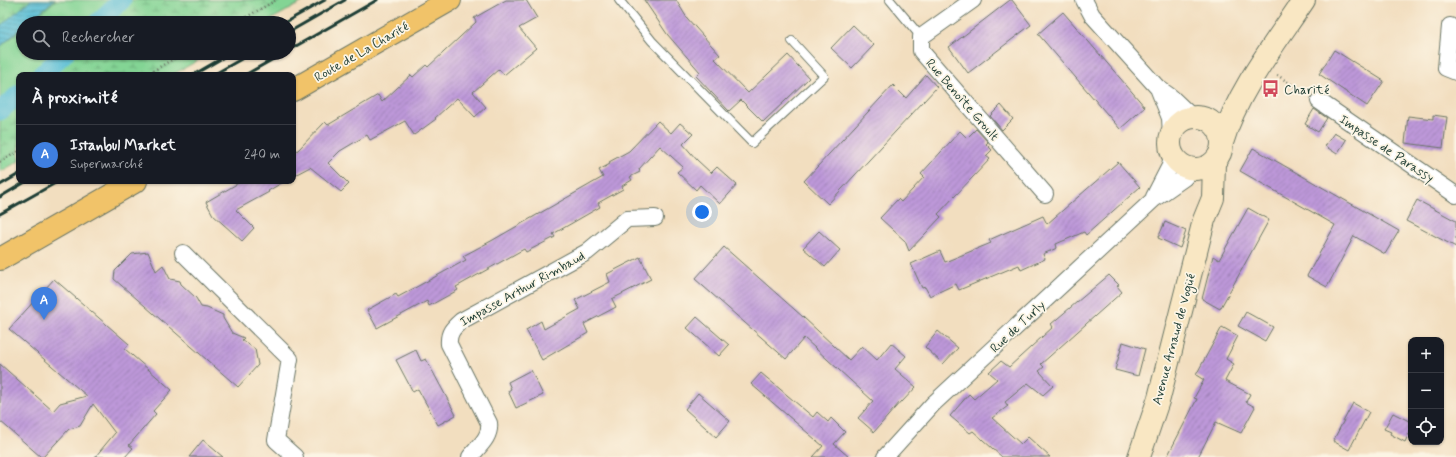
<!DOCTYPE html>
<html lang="fr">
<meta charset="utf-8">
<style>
:root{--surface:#171b24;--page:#20242c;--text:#f1f3f6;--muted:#9ea1a6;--line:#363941;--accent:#1a73e8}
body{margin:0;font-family:Mynerve,sans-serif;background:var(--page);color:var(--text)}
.controls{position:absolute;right:12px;bottom:12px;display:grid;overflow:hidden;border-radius:8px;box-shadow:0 1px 3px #0004}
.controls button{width:36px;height:36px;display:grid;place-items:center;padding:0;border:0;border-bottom:1px solid var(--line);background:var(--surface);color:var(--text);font:20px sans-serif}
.you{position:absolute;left:702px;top:212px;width:14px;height:14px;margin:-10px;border:3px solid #fff;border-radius:50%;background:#1a73e8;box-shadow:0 0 0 6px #1a73e833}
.badge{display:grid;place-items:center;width:26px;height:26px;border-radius:50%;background:var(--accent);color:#fff;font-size:13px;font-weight:700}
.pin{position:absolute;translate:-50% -33px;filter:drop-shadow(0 1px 2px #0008)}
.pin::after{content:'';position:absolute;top:21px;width:14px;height:12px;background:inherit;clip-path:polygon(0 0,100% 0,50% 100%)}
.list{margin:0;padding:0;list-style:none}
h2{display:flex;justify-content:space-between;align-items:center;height:52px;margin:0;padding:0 16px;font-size:17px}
h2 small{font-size:13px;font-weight:400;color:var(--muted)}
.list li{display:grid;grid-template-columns:26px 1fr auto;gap:12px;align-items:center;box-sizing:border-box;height:60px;padding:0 16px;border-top:1px solid var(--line)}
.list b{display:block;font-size:15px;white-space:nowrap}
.list p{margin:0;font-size:13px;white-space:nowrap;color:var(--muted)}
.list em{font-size:13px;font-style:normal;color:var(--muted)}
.icon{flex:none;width:22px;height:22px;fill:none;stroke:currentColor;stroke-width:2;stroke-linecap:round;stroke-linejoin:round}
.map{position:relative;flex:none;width:1456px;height:457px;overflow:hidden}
.search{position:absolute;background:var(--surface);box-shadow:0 1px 3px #0004;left:16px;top:16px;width:280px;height:44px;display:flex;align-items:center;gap:10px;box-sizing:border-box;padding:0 14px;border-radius:22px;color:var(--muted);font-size:15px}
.panel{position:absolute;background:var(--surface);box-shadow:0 1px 3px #0004;left:16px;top:72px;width:280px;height:112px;border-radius:8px}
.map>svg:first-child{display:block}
.green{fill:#83d494;stroke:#518864}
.wetland{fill:url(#wetland-marsh);stroke:#518864}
.water{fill:url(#water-rules);stroke:#3c7e85}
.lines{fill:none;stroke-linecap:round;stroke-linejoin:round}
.canal{stroke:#59bed6;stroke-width:19}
.building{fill:url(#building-hatch)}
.lane-casing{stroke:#697565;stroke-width:10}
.street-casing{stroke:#697565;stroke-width:18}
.secondary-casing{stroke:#697565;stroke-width:24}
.primary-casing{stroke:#697565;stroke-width:24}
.path{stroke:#697565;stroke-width:2.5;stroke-dasharray:1 3;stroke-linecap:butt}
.lane{stroke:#fff;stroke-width:8}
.street{stroke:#fff;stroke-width:16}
.secondary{stroke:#f9e7c3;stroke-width:22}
.primary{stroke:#f1c369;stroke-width:22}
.rail{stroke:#1f3d34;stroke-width:3}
.labels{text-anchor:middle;stroke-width:3.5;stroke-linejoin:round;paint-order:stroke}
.street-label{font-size:13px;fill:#1f3d34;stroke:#fcf5e5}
.poi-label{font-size:13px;fill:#1f3d34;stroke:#fcf5e5;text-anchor:start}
</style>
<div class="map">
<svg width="1456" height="457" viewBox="0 0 1456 457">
<defs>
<pattern id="wetland-marsh" width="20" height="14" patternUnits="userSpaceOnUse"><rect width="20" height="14" fill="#83d494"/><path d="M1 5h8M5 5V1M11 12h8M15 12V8" fill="none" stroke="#6bad7a"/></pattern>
<pattern id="water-rules" width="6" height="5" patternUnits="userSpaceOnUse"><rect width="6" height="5" fill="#59bed6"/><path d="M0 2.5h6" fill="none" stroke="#499cae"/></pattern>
<pattern id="building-hatch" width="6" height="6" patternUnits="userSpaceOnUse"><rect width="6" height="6" fill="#bd98d9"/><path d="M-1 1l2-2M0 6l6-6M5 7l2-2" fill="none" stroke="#997db1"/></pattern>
</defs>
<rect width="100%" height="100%" fill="#fcf5e5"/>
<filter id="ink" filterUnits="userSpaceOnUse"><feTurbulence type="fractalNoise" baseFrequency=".025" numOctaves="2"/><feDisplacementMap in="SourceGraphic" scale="8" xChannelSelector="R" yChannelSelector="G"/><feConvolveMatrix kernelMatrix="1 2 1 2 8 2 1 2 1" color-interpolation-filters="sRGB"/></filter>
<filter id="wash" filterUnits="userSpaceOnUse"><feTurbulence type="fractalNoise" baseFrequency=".012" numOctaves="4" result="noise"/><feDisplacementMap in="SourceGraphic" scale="16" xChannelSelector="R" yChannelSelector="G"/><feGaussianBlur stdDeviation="0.9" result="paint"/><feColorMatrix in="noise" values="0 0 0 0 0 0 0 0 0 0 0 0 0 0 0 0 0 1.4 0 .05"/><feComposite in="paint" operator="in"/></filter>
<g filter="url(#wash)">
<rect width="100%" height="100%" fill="#f2debf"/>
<path class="green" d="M0,0H306L265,23H23V53H211L172,75H19V161L0,172Z"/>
<path class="wetland" d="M0,0H56L29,23H23V28L0,47Z
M122,0H282L242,23H96Z
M62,53H189L151,75H38Z
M19,92V150L0,161V109Z"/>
<path class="water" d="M31,0H54L27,23H23V26L0,47V26Z"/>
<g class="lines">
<path class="canal" d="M97,23L122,0
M41,75L65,53
M0,111L19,94"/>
</g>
<g id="blocks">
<path class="building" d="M506,0H526L537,18L519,28L536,48L504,75L499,69L473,92L486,107L475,117L457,98L435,118L436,119L414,135L405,121L370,140L367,135L340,151L328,163L349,184L341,192L310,167L293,176V153L298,150L325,122L328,125L378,95L382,102L411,75L413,77L426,65L428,67L476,22L474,18Z
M644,0H676L687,18L720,55L715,59L748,93L788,55L809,78L763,122L741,100L729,111L696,76L700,72L667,34Z
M1010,0H1012L1031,25L968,73L949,47Z
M1063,12L1145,107L1120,129L1038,34Z
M853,25L874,45L852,68L831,48Z
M1334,50L1384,81L1367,106L1319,74Z
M926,75L937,87L828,204L804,181L893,85L906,98Z
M1001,105L1013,119L1002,130L990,116Z
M1314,109L1327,118L1318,132L1305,124Z
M1433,115L1447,117L1443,148L1405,143L1408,116L1433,119Z
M658,121L671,133L680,123L693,134L683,144L697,160L711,173L717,167L737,185L720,204L700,185L696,190L677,172L683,167L660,146L639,169L640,172L630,177L632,180L622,186L623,189L598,203L600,207L553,234L555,237L526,252L524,249L456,287L458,290L429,306L427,301L377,328L367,310L396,294L398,297L466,260L463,256L493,240L603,177L599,170L610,164L609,162L629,151Z
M976,129L988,142L986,144L992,150L986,156L990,159L938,214L941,217L909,251L905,241L880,218L898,199L901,202L924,177L921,174L960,131L967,138Z
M1334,133L1346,140L1337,154L1325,146Z
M1253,148L1399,231L1385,254L1354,236L1327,287L1307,276L1335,225L1240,171Z
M1118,162L1140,187L1086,235L1084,232L1056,244L1057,248L1043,254L1045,259L1021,270L1019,265L959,290L956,284L930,296L925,287L922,288L911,264L940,251L945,262L991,243L989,240L1043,216L1047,224Z
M242,181H285L268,191L269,192L236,210L254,228L242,241L213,215L206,202Z
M1417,200L1456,221V247L1406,221Z
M1248,208L1269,220L1220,309L1202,299L1213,256L1219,260Z
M1165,222L1186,231L1180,248L1158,238Z
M819,231L840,250L825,267L803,248Z
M724,247L803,317L849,360L862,346L877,360L891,343L906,356L895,369L916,387L902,402L901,401L874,432L858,418L873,401L804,338L786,359L695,279Z
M148,252L156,271L163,265L170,279L180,281L181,284L196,298L201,307L207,308L223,315V318L232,333L244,338L242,340L255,349L258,365L238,387L114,279L115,271L132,254Z
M640,257L651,279L612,299L616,307L584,324L588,333L542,360L526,330L541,321L544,329L580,309L575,300L610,282L607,274Z
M1109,275L1119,285L1117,286L1122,292L1041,364L1044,367L1039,371L1053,386L1043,395L1028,383L1005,402L1008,406L992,418L1021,444L1028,437L1050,457H1002L973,431L970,433L950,416L969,394L974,399L997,379L989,372L1001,361L1009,367L1053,327L1051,324Z
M54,279L129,344L125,349L172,390L153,411L156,414L129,445L133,448L125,457H95L115,433L93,404L80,426L69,429L43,457H41L0,421V364L53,411L60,403L87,396L9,329Z
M1246,312L1273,327L1265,341L1238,326Z
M697,317L729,345L719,356L687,328Z
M1222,327L1238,336L1226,359L1234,364L1225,381L1250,394L1246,402L1255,407L1241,433L1216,422L1198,457H1167L1197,399L1194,398L1204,380L1196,375Z
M938,331L958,348L943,364L925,347Z
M1123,342L1145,349L1138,376L1115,370Z
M416,350L421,361L426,359L456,415L438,425L418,389L413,392L396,360Z
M531,370L543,395L516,408L508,391L511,389L508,382Z
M761,373L813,417L817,412L828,422L831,418L845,432L834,444L849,457H813L823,446L751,384Z
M698,393L730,421L716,437L685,409Z
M1353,403L1369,412L1349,450L1333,441Z
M1393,413L1411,422V429L1405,442L1390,434L1391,432L1384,429Z
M203,440L223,457H189Z"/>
</g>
</g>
<g filter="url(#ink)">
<use href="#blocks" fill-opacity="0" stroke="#697565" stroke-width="1"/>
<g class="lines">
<defs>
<path id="lane" d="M619,0L652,41L752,143L824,76L792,41
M890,0L921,37"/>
<path id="street" d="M973,0L921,37V51L1045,194
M1084,0L1092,15L1157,87L1171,97L1192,117
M1450,26L1446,68L1456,72
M1158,88L1170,118L1171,135
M1319,101L1456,195
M1154,197L1170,166L1172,154
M183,253L290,359L276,440L295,457
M470,457C479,446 491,437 489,423L449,344C448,333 453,328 461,321L587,252L627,219L655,218
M885,457L933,404L1154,199L1184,178L1192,169"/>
<path id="secondary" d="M1170 143a26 26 0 1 1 52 0a26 26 0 1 1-52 0Z
M1223,140C1237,92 1276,42 1304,0
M1139,457L1159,398L1204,220L1213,198L1214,163"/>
<path id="primary" d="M293,90L450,0
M0,259L136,181"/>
</defs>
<use href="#lane" class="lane-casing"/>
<use href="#street" class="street-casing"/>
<use href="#secondary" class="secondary-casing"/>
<use href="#primary" class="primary-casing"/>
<path class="path" d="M236,23L276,0
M146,75L183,53
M1277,75L1305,93
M0,162L19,151"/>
<use href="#lane" class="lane"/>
<use href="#street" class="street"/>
<use href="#secondary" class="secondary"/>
<use href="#primary" class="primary"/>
<path class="rail" d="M284,23L325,0
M289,32L345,0
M289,50L377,0
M193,75L231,53
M213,75L252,53
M245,75L284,53
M0,185L19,174
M0,197L27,181
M0,214L59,181"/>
</g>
</g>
<defs>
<symbol id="bus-bare" viewBox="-9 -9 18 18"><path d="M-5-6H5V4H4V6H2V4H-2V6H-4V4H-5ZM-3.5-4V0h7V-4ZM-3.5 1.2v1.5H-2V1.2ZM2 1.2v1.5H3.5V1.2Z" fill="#d1495b" stroke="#fcf5e5" stroke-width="2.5" paint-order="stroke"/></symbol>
</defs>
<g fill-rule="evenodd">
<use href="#bus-bare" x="1258" y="76" width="25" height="25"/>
</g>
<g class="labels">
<g class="street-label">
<text transform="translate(361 51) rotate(-30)" y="5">Route de La Charité</text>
<text transform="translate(963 99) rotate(49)" y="5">Rue Benoîte Groult</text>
<text transform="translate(1387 148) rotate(34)" y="5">Impasse de Parassy</text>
<text transform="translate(522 288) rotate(-29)" y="5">Impasse Arthur Rimbaud</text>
<text transform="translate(1017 326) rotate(-43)" y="5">Rue de Turly</text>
<text transform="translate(1173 339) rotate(-75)" y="5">Avenue Arnaud de Vogüé</text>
</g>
<g class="poi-label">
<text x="1284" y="94">Charité</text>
</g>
</g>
</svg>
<div class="controls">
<button>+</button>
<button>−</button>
<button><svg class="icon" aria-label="locate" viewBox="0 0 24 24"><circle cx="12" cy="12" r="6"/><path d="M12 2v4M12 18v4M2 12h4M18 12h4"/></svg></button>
</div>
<div class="you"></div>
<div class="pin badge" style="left:44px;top:320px;background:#3f7fe0">A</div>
<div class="search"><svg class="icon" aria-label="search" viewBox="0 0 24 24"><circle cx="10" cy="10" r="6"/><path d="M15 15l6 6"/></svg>Rechercher</div>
<section class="panel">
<h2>À proximité<small></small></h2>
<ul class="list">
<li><span class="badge" style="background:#3f7fe0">A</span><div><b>Istanbul Market</b><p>Supermarché</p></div><em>240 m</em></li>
</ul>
</section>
</div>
